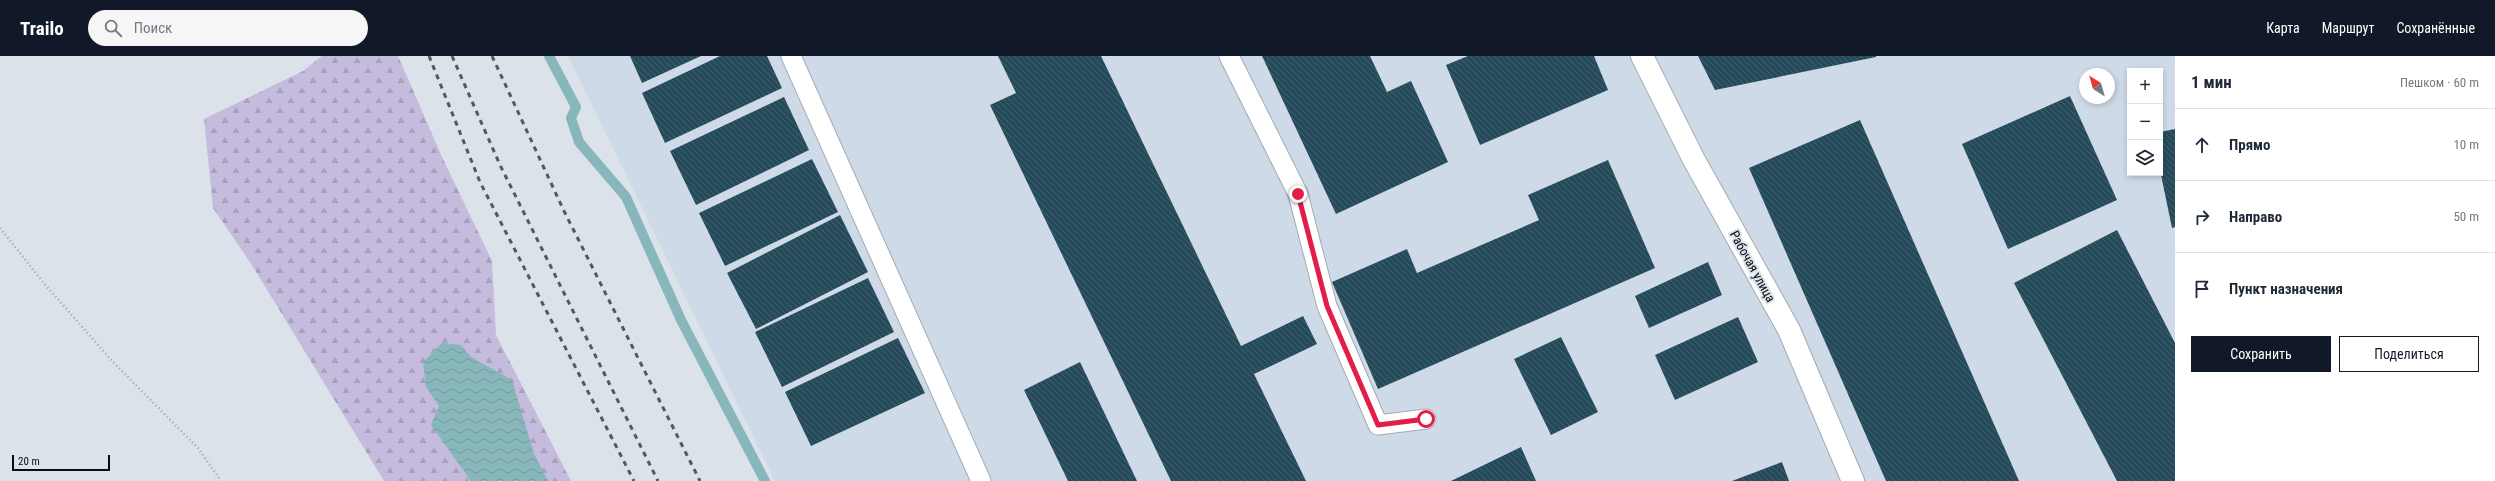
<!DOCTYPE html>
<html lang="ru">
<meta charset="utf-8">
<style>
:root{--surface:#fff;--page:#f6f6f7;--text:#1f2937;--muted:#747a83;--line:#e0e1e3;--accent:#111827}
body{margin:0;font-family:"Roboto Condensed",sans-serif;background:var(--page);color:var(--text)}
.controls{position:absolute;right:12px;top:12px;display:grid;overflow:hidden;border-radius:0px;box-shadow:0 2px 6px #0003}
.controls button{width:36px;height:36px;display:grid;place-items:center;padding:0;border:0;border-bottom:1px solid var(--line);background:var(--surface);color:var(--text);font:20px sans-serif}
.compass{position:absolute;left:2079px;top:12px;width:36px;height:36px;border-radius:50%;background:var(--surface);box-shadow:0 2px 6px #0003;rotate:323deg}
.scale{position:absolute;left:12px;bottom:10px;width:98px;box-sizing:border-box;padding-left:4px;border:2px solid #0a0c0f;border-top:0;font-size:11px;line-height:14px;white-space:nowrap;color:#0a0c0f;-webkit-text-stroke:3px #dbe2e9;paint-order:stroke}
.stop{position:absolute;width:12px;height:12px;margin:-9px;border:3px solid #e11d48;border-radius:50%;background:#fff}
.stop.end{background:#e11d48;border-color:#fff;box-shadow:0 1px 4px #0008}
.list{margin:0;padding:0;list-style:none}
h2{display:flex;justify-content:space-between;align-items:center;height:52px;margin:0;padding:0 16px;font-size:17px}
h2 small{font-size:13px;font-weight:400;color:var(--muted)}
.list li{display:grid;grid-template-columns:26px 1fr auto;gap:12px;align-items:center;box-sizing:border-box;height:72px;padding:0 16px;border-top:1px solid var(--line)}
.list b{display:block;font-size:15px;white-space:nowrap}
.list em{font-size:13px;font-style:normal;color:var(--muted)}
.actions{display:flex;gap:8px;padding:12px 16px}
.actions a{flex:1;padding:9px 0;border:1px solid var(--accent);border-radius:0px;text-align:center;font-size:14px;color:var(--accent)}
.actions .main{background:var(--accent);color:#fff}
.icon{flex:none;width:22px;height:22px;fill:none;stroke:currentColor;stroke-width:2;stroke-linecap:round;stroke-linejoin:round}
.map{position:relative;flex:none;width:2175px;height:425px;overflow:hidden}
header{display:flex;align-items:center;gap:24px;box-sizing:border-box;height:56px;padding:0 20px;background:var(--accent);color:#fff}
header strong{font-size:19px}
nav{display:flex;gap:22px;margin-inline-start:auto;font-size:14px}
.search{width:280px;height:36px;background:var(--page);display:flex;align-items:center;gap:10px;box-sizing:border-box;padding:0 14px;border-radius:22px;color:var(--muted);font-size:15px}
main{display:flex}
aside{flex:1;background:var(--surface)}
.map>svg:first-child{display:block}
.built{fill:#cedae8;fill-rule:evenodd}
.forest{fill:url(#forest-firs)}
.water{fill:url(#water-waves)}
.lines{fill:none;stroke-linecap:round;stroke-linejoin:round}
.stream{stroke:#87b6bb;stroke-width:10}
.building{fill:url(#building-back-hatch)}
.service-casing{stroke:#a3aab1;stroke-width:21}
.minor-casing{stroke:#a3aab1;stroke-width:24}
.path{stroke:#9ca2a8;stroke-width:2.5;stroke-dasharray:1 3;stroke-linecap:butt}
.service{stroke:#fff;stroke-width:19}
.minor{stroke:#fff;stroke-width:22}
.rail{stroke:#55585d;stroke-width:3;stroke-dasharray:5 5;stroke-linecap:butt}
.route{stroke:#e11d48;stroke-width:5}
.labels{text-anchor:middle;stroke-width:4;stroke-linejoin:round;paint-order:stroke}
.street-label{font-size:13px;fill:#0a0c0f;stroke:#dbe2e9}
</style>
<header>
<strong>Trailo</strong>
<div class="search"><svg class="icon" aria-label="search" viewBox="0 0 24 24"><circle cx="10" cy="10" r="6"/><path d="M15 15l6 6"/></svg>Поиск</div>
<nav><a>Карта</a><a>Маршрут</a><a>Сохранённые</a></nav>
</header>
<main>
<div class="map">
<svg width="2175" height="425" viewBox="0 0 2175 425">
<defs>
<pattern id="forest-firs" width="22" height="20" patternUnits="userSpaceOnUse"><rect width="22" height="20" fill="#c5bbdd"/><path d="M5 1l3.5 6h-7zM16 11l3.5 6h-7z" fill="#a8a0bc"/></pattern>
<pattern id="water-waves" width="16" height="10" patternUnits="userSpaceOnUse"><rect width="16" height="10" fill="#87b6bb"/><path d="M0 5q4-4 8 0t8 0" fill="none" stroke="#739ba0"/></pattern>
<pattern id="building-back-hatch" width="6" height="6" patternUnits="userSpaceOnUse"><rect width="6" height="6" fill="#254a5a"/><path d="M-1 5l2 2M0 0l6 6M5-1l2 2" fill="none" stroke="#42606d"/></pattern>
</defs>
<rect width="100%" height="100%" fill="#dbe2e9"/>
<path class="built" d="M568,0H2175V425H775ZM2130,15H2160V117H2130ZM2085,18H2109V42H2085Z"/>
<path class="forest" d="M322,0H398L443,103L492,205L496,279L571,425H384L250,206L213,152L204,63L303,15Z"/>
<path class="water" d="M442,287L461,289L471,301L512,324L534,398L548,425H471L431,369L439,350L426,331L423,306Z"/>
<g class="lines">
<path class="stream" d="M549,0L576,51L571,62L579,86L626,141L681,264L765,425"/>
</g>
<path class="building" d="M630,0H701L642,27Z
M720,0H767L782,32L665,87L642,37Z
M998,0H1101L1241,290L1303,260L1317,288L1254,318L1306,425H1171L990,49L1016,37Z
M1262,0H1370L1387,36L1411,25L1448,106L1336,158Z
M1468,0H1594L1608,34L1480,89L1446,9Z
M1698,0H1876V1L1715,34Z
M2070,40L2117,144L2008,193L1962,88Z
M784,41L809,94L696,149L670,95Z
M1860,64L2019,425H1886L1749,112Z
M2175,73V171L2172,172L2160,114V76Z
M812,103L838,156L725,210L699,157Z
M1608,104L1655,212L1378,333L1332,226L1407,193L1417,217L1539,164L1528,139Z
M840,159L868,216L756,273L727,217Z
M2117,174L2175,287V425H2117L2014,227Z
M1708,206L1722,239L1649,272L1635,240Z
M868,222L894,276L782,331L755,276Z
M1738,261L1758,306L1675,344L1655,299Z
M1561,281L1598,356L1551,379L1514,303Z
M898,282L925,337L811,390L785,336Z
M1080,306L1137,425H1068L1024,334Z
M1521,391L1536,425H1451Z
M1782,406L1789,425H1732Z"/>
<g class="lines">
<defs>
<path id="service" d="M791,0L981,425
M1229,0L1298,138L1327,250L1378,369L1426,363"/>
<path id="minor" d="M1642,0L1694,104L1789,274L1853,425"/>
</defs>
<use href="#service" class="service-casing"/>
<use href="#minor" class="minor-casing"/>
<path class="path" d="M0,172L47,231L114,307L198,392L221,425"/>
<use href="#service" class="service"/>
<use href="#minor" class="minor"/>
<path class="rail" d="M429,0L480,126L634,425
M452,0L500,109L658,425
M492,0L564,155L700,425"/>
</g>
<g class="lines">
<path class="route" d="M1298,138L1327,250L1378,369L1426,363"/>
</g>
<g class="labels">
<g class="street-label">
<text transform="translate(1753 210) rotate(61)" y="5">Рабочая улица</text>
</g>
</g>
</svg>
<div class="controls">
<button>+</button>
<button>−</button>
<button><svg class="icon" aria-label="layers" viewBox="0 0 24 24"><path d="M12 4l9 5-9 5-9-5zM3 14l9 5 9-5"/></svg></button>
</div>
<svg class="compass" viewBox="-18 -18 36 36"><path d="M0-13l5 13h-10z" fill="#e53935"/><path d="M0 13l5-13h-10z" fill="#747a83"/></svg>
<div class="scale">20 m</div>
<div class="stop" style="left:1426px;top:363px"></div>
<div class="stop end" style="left:1298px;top:138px"></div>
</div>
<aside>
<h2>1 мин<small>Пешком · 60 m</small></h2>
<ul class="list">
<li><svg class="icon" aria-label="ahead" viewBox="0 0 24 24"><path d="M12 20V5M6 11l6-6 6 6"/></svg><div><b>Прямо</b></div><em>10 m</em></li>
<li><svg class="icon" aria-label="right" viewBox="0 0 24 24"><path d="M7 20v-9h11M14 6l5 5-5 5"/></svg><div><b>Направо</b></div><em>50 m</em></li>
<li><svg class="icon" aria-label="arrive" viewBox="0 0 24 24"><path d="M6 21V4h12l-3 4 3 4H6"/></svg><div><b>Пункт назначения</b></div></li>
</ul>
<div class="actions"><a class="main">Сохранить</a><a>Поделиться</a></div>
</aside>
</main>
